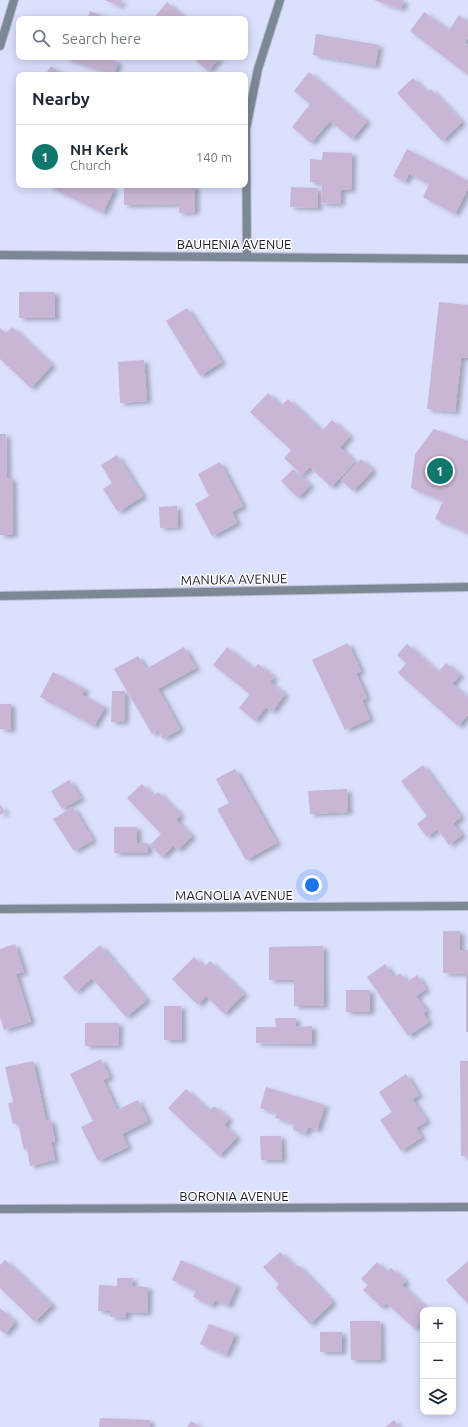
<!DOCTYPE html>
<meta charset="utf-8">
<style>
:root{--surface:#fff;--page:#f2f2f3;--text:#1f2937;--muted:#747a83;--line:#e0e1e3;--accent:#0f766e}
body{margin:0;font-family:Ubuntu,sans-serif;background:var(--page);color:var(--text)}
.controls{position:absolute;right:12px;bottom:12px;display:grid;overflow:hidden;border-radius:8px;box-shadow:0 2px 10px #0003}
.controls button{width:36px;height:36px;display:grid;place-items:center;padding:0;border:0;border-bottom:1px solid var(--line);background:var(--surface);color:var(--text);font:20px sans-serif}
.you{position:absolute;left:312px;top:885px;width:14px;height:14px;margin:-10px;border:3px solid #fff;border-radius:50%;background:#1a73e8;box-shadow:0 0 0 6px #1a73e833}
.badge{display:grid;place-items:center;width:26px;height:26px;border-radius:50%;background:var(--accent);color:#fff;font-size:13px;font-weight:700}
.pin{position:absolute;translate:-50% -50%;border:2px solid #fff;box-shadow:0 1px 4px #0006}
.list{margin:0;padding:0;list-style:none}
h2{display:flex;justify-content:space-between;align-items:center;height:52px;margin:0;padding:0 16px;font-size:17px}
h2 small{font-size:13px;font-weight:400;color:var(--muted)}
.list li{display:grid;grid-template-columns:26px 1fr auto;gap:12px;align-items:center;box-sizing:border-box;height:64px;padding:0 16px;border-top:1px solid var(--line)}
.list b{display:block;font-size:15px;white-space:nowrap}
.list p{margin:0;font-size:13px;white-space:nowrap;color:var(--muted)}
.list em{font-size:13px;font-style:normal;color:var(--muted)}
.icon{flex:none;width:22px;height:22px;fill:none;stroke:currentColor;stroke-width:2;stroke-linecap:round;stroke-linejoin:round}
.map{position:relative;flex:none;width:468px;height:1427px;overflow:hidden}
.search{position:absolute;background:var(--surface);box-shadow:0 2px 10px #0003;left:16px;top:16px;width:232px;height:44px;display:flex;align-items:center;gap:10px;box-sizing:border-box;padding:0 14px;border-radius:8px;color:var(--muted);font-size:15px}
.panel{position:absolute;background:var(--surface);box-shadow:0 2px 10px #0003;left:16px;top:72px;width:232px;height:116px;border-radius:8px}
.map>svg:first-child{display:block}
.building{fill:#c9b5d5;filter:url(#shadow)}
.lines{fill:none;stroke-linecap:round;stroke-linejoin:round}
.minor-casing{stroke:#b9bdd7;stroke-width:10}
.minor{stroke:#7c8994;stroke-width:8}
.labels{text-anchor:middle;stroke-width:3;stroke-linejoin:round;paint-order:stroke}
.street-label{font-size:13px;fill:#1d1e2b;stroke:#fff}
</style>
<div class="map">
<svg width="468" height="1427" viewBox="0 0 468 1427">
<defs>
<filter id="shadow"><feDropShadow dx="4.5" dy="2.5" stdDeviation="2" flood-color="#0004"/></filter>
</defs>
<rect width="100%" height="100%" fill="#dbe0fd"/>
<path class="building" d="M104,0H122L120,6Z
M374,0H404L401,9Z
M167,2L186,19H153Z
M90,11L110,19H87Z
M424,12L449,30L459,15L468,22V38L465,42L468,45V75L410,31Z
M316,34L379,45L375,66L313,55Z
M61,57H105L118,62L114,75Z
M192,57H220L208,71Z
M51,66L63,75H45Z
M309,72L367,121L352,139L330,121L311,143L292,127L310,104L294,91Z
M413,78L427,93L431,89L462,122L442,141L397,93Z
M407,149L468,181V189L455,214L423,197L429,184L409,174L405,182L393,176Z
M323,152L352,153L351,190H341L340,204L321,203L322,183L310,182V159L322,160Z
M46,185H105L114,189L103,213Z
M124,185H195V212L179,213V204L124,205Z
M291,187L318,188V208L290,207Z
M19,292H55V318H19Z
M439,302L468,305V358H461L455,412L427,409Z
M187,308L222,362L200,376L166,321Z
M12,327L52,365L31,388L0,359V328L6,333Z
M144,360L147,401L120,403L118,362Z
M268,393L281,406L288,399L322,431L332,420L350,436L340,447L355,462L331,487L310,467L302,475L284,458L291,450L250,412Z
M434,429L468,441V533L435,519L443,501L411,488L415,454Z
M0,434H6L7,478H12L13,535H0Z
M117,455L143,496L118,512L103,489L112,483L101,465Z
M361,459L373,470L353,491L341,480Z
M220,462L243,506L232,512L237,523L212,536L195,504L209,496L198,474Z
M293,469L310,485L298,498L281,481Z
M177,506L178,527L160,528L159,507Z
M348,643L361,671L356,673L367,698L362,700L370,719L345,730L312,660Z
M407,644L438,672L446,663L460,675L452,684L468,698V715L458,726L398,673L406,663L397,655Z
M184,647L196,668L158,689L180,729L163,739L158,730L152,734L114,669L138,656L146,669Z
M227,647L254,669L258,664L274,677L270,682L285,694L272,712L266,707L255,721L239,708L250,694L213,665Z
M53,672L85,689L82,695L105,707L94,726L40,697Z
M112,691H125L124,722H111Z
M0,704H11V730L0,729Z
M423,765L461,817L453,823L462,835L449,845L437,829L427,837L417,824L427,816L401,781Z
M235,769L277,843L246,860L217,809L229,803L216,779Z
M69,780L81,798L62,809L51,791Z
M142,784L153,796L158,792L181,815L176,820L192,836L178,850L173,846L162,857L150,845L161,834L127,798Z
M347,789L348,812L310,814L308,791Z
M0,804L5,812L0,815Z
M73,807L93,840L74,851L53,819Z
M114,827H137V843H148V853H114Z
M443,931H460V950H468V1032H466V974L443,973Z
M15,944L24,972L16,974L31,1022L4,1030L0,1017V949Z
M100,945L147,1000L126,1017L92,978L76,992L63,977Z
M323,946L324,1006H294V980H269V947Z
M194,957L204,967L210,961L244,994L224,1014L206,996L198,1005L172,979Z
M385,964L394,978L400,973L407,982L417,975L426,989L416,996L427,1011L423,1013L429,1022L408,1036L367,977Z
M346,990H370V1012H346Z
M164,1006H181L182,1040H164Z
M275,1018H296V1027L312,1026V1044L256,1043V1027H276Z
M85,1023H119L118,1046H85Z
M101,1059L110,1077L103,1080L117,1110L138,1100L148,1121L122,1134L128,1147L98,1161L81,1127L93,1121L70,1074Z
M33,1061L46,1121L51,1120L55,1141L51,1142L55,1160L30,1166L27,1149L24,1150L18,1123L13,1124L8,1103L13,1102L5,1067Z
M460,1061H468V1156H461Z
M406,1074L419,1095L412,1099L427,1121L416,1128L422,1137L401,1151L380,1120L392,1112L379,1092Z
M266,1087L325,1105L317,1130L308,1127L306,1134L293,1130L294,1123L275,1118L277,1113L260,1108Z
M186,1089L209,1111L214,1106L229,1119L224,1125L237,1137L219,1156L168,1108Z
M260,1136H281L282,1160H261Z
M280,1252L295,1267L298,1265L333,1302L310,1324L276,1288L279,1284L263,1267Z
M5,1260L52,1305L35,1322L0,1288V1265Z
M181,1260L237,1285L228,1306L215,1300L212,1306L193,1297L196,1291L172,1280Z
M468,1261V1304L446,1280Z
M377,1262L387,1272L391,1268L406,1281L402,1285L428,1310H423V1320L415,1329L386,1303L382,1308L363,1290L368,1285L361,1279Z
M117,1278H133L132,1286L148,1287L147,1313L126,1312V1318L110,1317V1311H98L99,1285L117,1286Z
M0,1308L15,1322L5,1334L0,1330Z
M350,1321H380L381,1360H351Z
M209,1324L235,1334L226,1355L200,1344Z
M320,1332H342V1352H320Z
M100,1418L150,1420V1427H99Z
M394,1420L399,1427H385Z
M191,1421L201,1427H187Z"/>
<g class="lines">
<defs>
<path id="minor" d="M0,46L14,0
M0,255L468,259
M247,256L246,129L258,69L280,0
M0,596L468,587
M0,909L468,906
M0,1209L468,1207"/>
</defs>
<use href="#minor" class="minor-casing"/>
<use href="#minor" class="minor"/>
</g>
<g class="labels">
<g class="street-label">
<text x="234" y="249">BAUHENIA AVENUE</text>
<text transform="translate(234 579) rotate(-1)" y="5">MANUKA AVENUE</text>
<text x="234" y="900">MAGNOLIA AVENUE</text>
<text x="234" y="1201">BORONIA AVENUE</text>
</g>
</g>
</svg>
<div class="controls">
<button>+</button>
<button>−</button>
<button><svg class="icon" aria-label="layers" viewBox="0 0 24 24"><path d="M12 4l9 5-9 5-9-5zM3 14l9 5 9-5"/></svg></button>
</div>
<div class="you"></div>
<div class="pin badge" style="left:440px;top:471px">1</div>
<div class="search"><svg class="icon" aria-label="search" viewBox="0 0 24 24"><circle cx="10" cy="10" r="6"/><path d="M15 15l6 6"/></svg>Search here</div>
<section class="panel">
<h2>Nearby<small></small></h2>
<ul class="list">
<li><span class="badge">1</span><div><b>NH Kerk</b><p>Church</p></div><em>140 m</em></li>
</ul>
</section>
</div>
